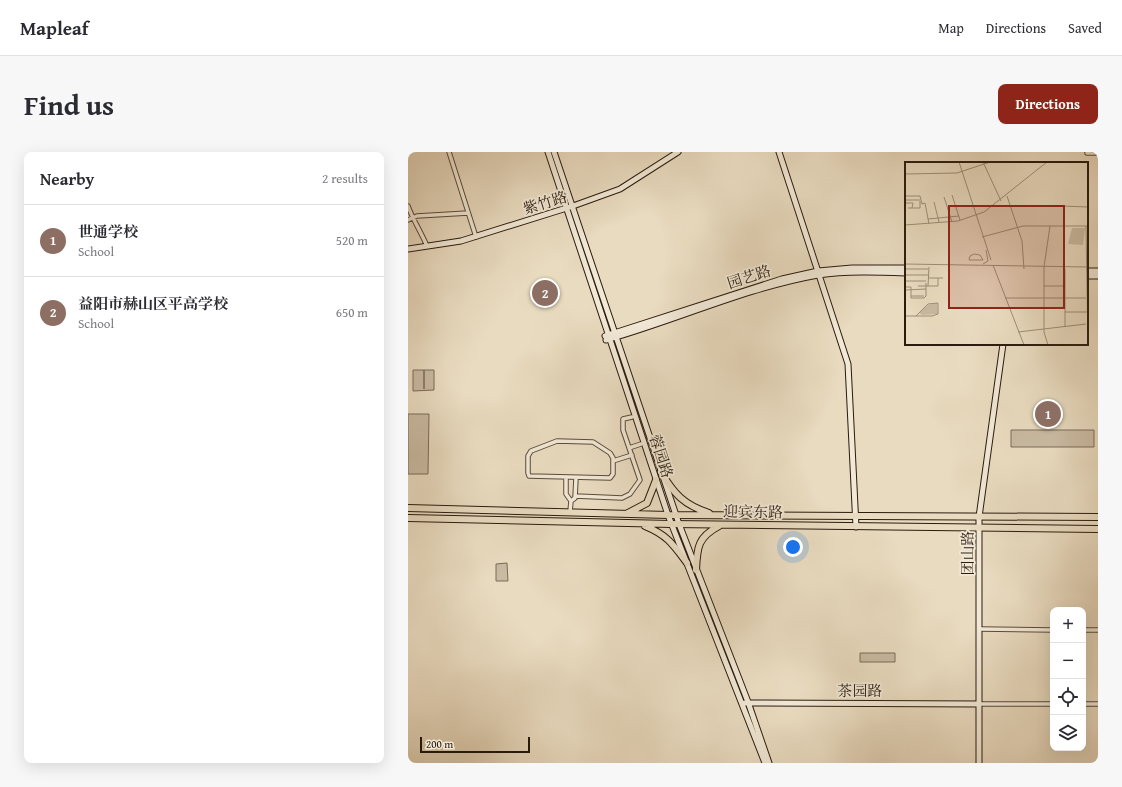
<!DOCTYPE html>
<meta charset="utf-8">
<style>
:root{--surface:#fff;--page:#f7f7f7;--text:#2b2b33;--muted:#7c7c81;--line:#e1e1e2;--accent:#8f2418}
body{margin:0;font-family:"Gentium Book Plus","Noto Serif SC",serif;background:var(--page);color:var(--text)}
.controls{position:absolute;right:12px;bottom:12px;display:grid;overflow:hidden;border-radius:8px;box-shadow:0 4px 16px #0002}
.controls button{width:36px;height:36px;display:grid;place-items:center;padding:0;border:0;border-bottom:1px solid var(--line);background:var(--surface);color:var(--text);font:20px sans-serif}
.scale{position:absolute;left:12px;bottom:10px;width:110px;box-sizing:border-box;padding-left:4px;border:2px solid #2a1b0d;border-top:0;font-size:11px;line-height:14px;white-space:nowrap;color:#2a1b0d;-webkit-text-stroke:3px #f1e8d6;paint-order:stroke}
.you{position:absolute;left:385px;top:395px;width:14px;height:14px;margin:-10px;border:3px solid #fff;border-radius:50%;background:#1a73e8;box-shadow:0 0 0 6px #1a73e833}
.badge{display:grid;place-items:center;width:26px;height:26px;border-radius:50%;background:var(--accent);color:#fff;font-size:13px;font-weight:700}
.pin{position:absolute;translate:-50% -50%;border:2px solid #fff;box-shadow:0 1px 4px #0006}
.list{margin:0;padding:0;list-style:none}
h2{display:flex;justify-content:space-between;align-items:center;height:52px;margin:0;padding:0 16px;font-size:17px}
h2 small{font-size:13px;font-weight:400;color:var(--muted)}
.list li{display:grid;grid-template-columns:26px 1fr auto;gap:12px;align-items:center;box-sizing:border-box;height:72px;padding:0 16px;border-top:1px solid var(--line)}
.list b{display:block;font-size:15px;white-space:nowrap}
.list p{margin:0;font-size:13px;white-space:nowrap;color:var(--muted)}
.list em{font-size:13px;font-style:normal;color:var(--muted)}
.icon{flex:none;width:22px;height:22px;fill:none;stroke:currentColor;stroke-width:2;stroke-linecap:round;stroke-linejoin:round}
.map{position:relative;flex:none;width:690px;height:611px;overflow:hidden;border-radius:8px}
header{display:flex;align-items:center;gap:24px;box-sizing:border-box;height:56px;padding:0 20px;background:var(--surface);border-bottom:1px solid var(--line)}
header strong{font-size:19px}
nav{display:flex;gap:22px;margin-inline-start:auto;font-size:14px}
.intro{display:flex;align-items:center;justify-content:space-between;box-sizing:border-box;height:96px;padding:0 24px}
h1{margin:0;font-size:28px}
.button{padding:10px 18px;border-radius:8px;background:var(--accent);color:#fff;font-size:14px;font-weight:700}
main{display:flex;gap:24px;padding:0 24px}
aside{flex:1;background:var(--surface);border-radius:8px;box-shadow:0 4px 16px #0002}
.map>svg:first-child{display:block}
.green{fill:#c9baa2;stroke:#7a6a58}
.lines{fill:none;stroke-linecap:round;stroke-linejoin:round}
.street-casing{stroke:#5a4b3a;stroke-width:5.5}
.secondary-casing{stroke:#2a1b0d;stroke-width:7}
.highway-casing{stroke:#2a1b0d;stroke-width:8}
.street{stroke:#f1e8d6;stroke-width:3.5}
.secondary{stroke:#f1e8d6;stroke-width:5}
.highway{stroke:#e9dbc0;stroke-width:6}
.labels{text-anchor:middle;stroke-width:3.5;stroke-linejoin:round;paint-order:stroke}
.street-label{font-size:15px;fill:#2a1b0d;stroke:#f1e8d6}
.inset-road{fill:none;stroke:#9d8e78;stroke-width:1}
.view{fill:#8f2418;fill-opacity:0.15;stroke:#8f2418;stroke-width:2}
.inset-edge{fill:none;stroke:#2a1b0d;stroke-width:2}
</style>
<header>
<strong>Mapleaf</strong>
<nav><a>Map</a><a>Directions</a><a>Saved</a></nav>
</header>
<div class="intro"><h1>Find us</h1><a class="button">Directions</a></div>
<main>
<aside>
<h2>Nearby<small>2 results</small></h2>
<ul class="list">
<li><span class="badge" style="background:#8d6e63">1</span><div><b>世通学校</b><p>School</p></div><em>520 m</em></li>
<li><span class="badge" style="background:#8d6e63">2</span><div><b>益阳市赫山区平高学校</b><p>School</p></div><em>650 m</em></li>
</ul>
</aside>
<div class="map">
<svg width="690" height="611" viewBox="0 0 690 611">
<rect width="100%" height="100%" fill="#e9dbc0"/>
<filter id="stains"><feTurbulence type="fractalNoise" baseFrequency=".005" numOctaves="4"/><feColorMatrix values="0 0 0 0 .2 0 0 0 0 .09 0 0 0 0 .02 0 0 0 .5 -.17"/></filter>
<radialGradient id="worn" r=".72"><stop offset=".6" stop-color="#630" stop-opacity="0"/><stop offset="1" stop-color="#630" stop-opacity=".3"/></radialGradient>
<path class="green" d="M5,218H16V237V218H26V238L5,239Z
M0,262H21L20,322H0Z
M603,278H686V295H603Z
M99,411L100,429H88V412Z
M452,501H487V510H452Z"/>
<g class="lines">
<defs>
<path id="street" d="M41,0L68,85
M679,1H690
M0,54C5,68 13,80 19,94
M0,68L9,64L60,61
M149,289L185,290L202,301L205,306V322L202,326L121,324L120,321V304L123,299Z
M221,296L233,292
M205,309L224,303
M158,326V342L163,349L167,346L168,326
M167,344L214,346L222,342L232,328L215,278V267L224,265
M162,360L163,349
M571,477L645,478
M675,478H690
M571,552H645
M675,552H690"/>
<path id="secondary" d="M140,0L260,363L357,611
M146,0L271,372L340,550L361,611
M371,0L440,212L448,375
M0,97L53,89L165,54L212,37L270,0
M679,119H690
M679,124H690
M197,184L374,127L410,119L444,116H498
M198,188C269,168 337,136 410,123C439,119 469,120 498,121
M337,551L571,552
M571,611V365L595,192"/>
<path id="highway" d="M253,320C266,342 276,353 301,361
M0,356L260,363L690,365
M220,361L239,351L248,328
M0,366L263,372L690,377
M237,374C259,383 265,392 279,411
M288,418C289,395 290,385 311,374"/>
</defs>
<use href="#street" class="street-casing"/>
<use href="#secondary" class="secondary-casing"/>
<use href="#highway" class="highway-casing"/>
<use href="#street" class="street"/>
<use href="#secondary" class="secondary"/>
<use href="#highway" class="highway"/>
</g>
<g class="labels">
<g class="street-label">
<text transform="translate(137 51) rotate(-17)" y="5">紫竹路</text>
<text transform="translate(341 125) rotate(-18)" y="5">园艺路</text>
<text transform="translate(253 304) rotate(72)" y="5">蓉园路</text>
<text transform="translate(345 360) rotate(1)" y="5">迎宾东路</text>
<text transform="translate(560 401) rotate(-90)" y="5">团山路</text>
<text x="452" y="544">茶园路</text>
</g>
</g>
<g transform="translate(497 10)">
<rect width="183" height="183" fill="#e9dbc0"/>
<path d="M167,66H180L178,83L163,82ZM32,141L33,152L17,153L14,151L23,143Z" fill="#c9baa2"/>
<path class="inset-road" d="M54,0L86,98M78,0L96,39M0,12L52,11L85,0M47,33L55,58M0,34H15L17,42L20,41L24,62M102,34L117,79L119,107M39,35L47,60M0,38H15M29,40L34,60M0,41H8L7,46M157,44L183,45M3,46H15V39M23,57L54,54M0,63L53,59L79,50L142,0M181,64L183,183M77,75L118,64H183M69,92L75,93L78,98H64L65,94ZM0,102L183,105M78,102L83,99L81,88M88,103L119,183M0,107H23M0,110L1,113H24M23,116H38M0,119H21M13,124H23L24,105M23,124H33V116M139,124H160M0,125H6V136H19L21,134V121M0,128L21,127M6,134H19M100,136H181M160,150H182M0,154H27L33,152V141L23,142L11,154M160,165V107M113,170L181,162M143,183L139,170V105L145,64"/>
<path class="view" d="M44,44H159V146H44Z"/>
<rect width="183" height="183" class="inset-edge"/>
</g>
<rect width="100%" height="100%" filter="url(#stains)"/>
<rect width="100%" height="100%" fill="url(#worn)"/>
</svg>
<div class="controls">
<button>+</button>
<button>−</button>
<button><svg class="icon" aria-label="locate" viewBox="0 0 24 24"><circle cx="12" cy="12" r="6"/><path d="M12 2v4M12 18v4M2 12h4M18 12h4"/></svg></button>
<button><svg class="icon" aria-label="layers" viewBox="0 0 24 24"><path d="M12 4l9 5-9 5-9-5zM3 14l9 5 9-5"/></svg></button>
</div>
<div class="scale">200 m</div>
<div class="you"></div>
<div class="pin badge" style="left:640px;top:262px;background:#8d6e63">1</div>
<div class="pin badge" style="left:137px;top:141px;background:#8d6e63">2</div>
</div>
</main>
